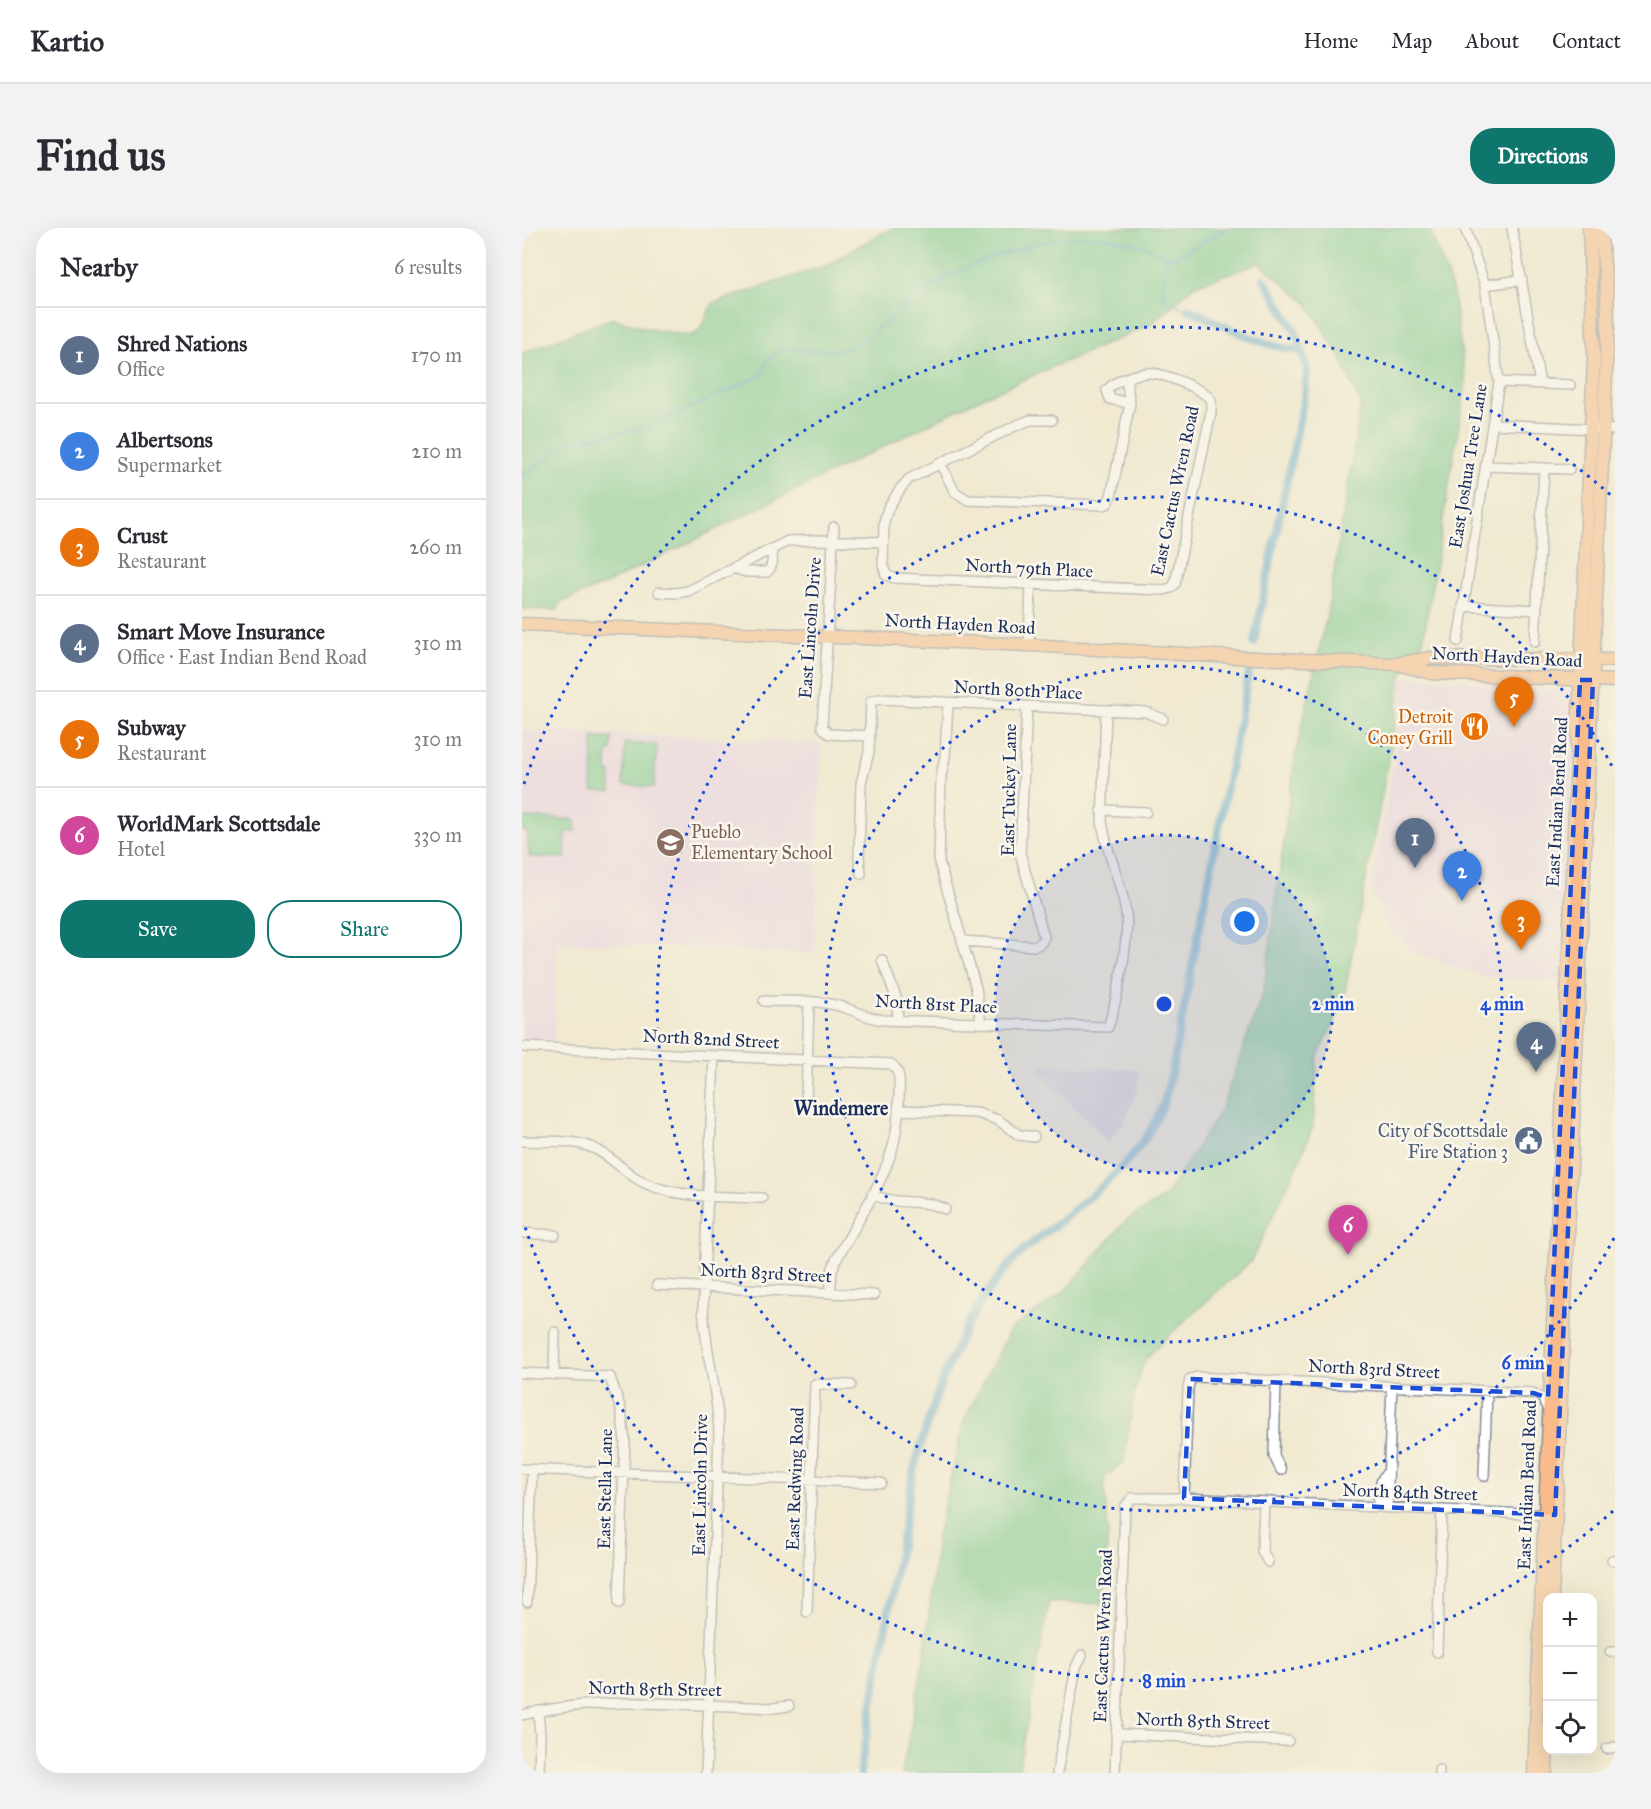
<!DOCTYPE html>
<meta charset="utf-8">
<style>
:root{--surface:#fff;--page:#f2f2f3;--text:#2b2b33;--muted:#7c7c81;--line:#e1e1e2;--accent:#0f766e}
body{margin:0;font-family:"IM FELL Great Primer",serif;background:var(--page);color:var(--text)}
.controls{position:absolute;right:18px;bottom:18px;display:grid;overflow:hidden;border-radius:12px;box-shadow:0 6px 24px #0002}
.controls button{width:54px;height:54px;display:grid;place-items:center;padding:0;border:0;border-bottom:2px solid var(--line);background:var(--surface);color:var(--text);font:30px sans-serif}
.you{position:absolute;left:723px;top:694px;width:21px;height:21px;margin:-15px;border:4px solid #fff;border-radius:50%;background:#1a73e8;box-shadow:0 0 0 9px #1a73e833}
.badge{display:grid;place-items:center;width:39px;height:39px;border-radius:50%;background:var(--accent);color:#fff;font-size:20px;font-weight:700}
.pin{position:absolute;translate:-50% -50px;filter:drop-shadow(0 2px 3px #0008)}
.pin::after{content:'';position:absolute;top:32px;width:21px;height:18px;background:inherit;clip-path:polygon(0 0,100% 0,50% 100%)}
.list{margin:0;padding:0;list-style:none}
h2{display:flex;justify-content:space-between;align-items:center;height:78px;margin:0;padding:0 24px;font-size:26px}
h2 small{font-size:20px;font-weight:400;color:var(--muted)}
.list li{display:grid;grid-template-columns:39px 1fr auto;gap:18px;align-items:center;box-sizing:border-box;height:96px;padding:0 24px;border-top:2px solid var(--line)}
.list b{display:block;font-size:22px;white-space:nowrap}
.list p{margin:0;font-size:20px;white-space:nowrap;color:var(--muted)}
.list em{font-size:20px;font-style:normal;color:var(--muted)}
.actions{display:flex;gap:12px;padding:18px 24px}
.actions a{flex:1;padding:14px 0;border:2px solid var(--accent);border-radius:24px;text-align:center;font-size:21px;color:var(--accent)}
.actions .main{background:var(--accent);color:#fff}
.icon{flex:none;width:33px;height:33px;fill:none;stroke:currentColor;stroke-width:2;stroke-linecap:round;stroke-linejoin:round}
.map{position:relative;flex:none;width:1093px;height:1545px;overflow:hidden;border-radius:24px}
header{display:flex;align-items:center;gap:36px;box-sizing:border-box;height:84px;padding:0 30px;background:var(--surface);border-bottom:2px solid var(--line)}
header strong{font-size:28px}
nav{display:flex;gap:33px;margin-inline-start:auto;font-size:21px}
.intro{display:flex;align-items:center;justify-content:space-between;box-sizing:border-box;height:144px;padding:0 36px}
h1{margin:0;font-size:42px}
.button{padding:15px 27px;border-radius:24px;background:var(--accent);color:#fff;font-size:21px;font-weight:700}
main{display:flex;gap:36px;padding:0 36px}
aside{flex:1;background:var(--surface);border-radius:24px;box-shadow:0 6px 24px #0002}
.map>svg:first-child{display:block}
.built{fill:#e9d2ee}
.industrial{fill:#c9bfd7}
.green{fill:#73ca90;stroke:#477c77;stroke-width:1.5}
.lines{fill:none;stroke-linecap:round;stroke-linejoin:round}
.stream{stroke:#53a4cd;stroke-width:2}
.canal{stroke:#53a4cd;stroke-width:8}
.minor-casing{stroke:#868c98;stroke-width:12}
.major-casing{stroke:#868c98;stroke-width:15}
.minor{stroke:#fff;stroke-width:9}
.major{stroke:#fabb8b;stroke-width:12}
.marked{fill:none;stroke:#1d4ed8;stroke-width:4.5;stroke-dasharray:12 8;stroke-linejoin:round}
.ring{fill:none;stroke:#1d4ed8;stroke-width:3;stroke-dasharray:3 6}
.labels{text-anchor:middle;stroke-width:5;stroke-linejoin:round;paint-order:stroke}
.street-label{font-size:18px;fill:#1b2f5e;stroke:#fbf7ec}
.food-label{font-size:18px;fill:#c56008;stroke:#fbf7ec;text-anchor:end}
.education-label{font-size:18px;fill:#785e54;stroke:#fbf7ec;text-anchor:start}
.service-label{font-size:18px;fill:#4e5e75;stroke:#fbf7ec;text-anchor:end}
.neighbourhood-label{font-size:20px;font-weight:bold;fill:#1b2f5e;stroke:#fbf7ec}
.centre{fill:#1d4ed8;stroke:#fbf7ec;stroke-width:3}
.ring-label{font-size:18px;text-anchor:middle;font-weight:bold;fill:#1d4ed8;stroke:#fbf7ec;stroke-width:5;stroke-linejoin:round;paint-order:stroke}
</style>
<header>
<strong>Kartio</strong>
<nav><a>Home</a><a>Map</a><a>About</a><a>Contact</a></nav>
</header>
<div class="intro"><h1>Find us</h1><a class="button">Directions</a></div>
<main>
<aside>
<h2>Nearby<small>6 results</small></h2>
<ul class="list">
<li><span class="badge" style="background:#5c6f8a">1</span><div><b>Shred Nations</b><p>Office</p></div><em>170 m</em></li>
<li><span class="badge" style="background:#3f7fe0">2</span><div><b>Albertsons</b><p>Supermarket</p></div><em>210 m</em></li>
<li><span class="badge" style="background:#e8710a">3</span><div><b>Crust</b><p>Restaurant</p></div><em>260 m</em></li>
<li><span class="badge" style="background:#5c6f8a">4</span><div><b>Smart Move Insurance</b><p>Office · East Indian Bend Road</p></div><em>310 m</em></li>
<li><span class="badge" style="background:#e8710a">5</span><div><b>Subway</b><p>Restaurant</p></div><em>310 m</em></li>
<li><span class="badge" style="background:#d1479c">6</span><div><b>WorldMark Scottsdale</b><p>Hotel</p></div><em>330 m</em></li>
</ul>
<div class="actions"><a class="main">Save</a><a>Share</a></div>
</aside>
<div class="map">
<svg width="1093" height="1545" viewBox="0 0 1093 1545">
<rect width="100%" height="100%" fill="#fbf7ec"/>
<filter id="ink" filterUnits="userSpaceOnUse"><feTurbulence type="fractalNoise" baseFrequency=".0167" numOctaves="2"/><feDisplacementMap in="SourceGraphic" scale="12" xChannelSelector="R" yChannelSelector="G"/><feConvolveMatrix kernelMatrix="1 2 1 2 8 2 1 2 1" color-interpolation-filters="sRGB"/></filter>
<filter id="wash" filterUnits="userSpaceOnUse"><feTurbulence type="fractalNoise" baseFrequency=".008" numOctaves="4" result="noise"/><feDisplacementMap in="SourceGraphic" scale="24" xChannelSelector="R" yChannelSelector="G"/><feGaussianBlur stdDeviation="1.35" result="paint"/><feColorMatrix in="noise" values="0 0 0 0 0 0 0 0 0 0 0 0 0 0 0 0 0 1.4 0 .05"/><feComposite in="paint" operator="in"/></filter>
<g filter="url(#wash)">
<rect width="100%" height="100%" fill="#f1ead1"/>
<path class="built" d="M879,449L986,455L1007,461L1043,462L1050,464L1053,471L1048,585L1043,611L1041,642L1044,668L1040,753L962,749L892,725L863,698L849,659L876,509Z
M0,502L300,515L292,726L36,714L32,813L0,811Z"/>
<path class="industrial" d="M518,837L617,842L616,862L601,897L586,913L517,843Z"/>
<path class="green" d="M371,0H907L930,60L944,155L901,413L879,449L871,507L821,775L795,830L791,898L777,934L729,1033L642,1112L622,1133L612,1167L602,1233L582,1251L586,1307L580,1376L527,1374L496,1545H380L403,1425L415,1308L442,1193L488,1102L541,1065L605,992L643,969L699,882L742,762L773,529L805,387L839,176L816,125L785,75L738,35L673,57L628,97L461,169L84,356L37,375L36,382L0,381V125L91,90L123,100L168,108L177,103L191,75L306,37L340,16Z
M71,510H90L89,523H85V544H89V564L70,563Z
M103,515L135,517L132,559L101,557Z
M0,590L53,591L54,603L44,604L43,630L7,629L6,605L0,602Z"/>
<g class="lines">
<path class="stream" d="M645,28L640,66L647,74L666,81
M0,248L49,214L122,200L241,147L245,132L262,120L281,123L328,121C335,112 344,110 353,103C369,91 383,76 399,65C445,35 526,5 580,9C594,11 608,14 621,18C630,21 641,29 651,29C659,29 694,5 707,0"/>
<path class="canal" d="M666,81C702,97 741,120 781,123
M732,415L783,164L785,141L774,104L742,51
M338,1545L391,1245C410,1173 436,1097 485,1039C500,1021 518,1009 536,995C578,961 620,928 641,877C645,866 647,853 650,842L727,444"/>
</g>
</g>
<g filter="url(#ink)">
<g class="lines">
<defs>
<path id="minor" d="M990,0L1018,156
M963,57L1000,52
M977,154L1048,157
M530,192H508L493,198L387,251L379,260L366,280L362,294L361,337L364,347L372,350L641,362L649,360L653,356L689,184V172C681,161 643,146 629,145C617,144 593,152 585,162L588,171L608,175
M972,196L1093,202
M418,235L433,264L446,272L581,277L585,276L589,268L608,175L604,151
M965,238L1047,241
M312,299L300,499L307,506L347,508
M211,340L224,344H245C252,337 251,330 249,321
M137,364L154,365L166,363L266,313L294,312L362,314
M941,378L1015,382
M936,413L977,154L963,57L943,0
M1013,414L1022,240
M507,417L509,356
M426,475L423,529L419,548L417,634L454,760L459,795
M580,582L624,584
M339,646L337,629L339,555L347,524L349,473L358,471L624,484L641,491
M440,713L513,718L519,715L522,709L498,625L505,479
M360,732L374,769L376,792
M242,773C266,774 293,771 317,778C333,782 345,790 361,792L586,799C594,777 608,709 604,686C600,654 584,625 580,593L584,482
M0,819L369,836C380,844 377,857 377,870C376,889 375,907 369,925C358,960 331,1001 313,1034L310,1043L308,1065
M284,874L287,774
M376,882L455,885L476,892L497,907L512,909
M0,913C24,914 55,910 77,923C96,934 108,950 130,958C165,971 204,968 240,970
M350,966C376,979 398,969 423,981
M0,1005L33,1007
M135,1057L352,1067
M0,1145L88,1149L99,1182L103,1213L97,1375
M32,1146L33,1104
M754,1153L752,1228L759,1242
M0,1241L359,1255
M962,1248L965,1163
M662,1270L666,1161L668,1151L675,1149L1011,1165L1021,1171L1026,1182
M742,1274L740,1323L746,1334
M856,1279C857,1267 856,1252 866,1244
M865,1280L870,1158
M1090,1332H1093
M5,1374L10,1242
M285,1384L293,1156L329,1157
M915,1424L920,1282
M1088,1424H1093
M16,1483L18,1506L17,1545
M0,1487C82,1467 167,1477 251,1480L267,1478
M594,1506L766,1513
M1085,1521L1093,1519
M184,1545L197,1206C196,1162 182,1120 181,1076L192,828
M535,1545L554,1439L560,1427
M593,1545L603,1279L610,1270H662L1028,1287
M917,1545V1542"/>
<path id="major" d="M0,396L507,417L712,429L875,436L910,445L934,446L1093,453
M879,435L909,430L1093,432
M1030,1370L1086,100L1085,64L1078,0
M1012,1545L1072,129L1067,0
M1024,1545L1026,1499"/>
</defs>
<use href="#minor" class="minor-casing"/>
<use href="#major" class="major-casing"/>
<use href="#minor" class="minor"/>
<use href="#major" class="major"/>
</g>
</g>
<path d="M0 0H1093V1545H0ZM1058,452H1071L1033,1287L662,1270L668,1151L1011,1165L1026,1170Z" fill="#f1ead1" fill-opacity=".55" fill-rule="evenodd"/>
<path class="marked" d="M1058,452H1071L1033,1287L662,1270L668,1151L1011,1165L1026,1170Z"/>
<circle cx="642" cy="776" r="169" fill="#1d4ed8" fill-opacity=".12"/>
<g class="ring">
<circle cx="642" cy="776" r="169"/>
<circle cx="642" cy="776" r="338"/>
<path d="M1092 1010A507 507 0 1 1 1092 542"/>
<path d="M1091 1283A677 677 0 0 1 2 996M2 556A677 677 0 0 1 1091 269"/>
</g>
<defs>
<symbol id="restaurant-disc" viewBox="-11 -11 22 22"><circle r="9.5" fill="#e8710a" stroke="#fbf7ec"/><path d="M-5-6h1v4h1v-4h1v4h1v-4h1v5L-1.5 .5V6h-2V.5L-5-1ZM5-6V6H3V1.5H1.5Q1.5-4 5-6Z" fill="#fff"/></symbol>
<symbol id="school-disc" viewBox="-11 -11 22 22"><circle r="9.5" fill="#8d6e63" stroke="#fbf7ec"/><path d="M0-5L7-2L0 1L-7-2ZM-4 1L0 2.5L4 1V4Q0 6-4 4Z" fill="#fff"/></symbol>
<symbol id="civic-disc" viewBox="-11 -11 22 22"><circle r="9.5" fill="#5c6f8a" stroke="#fbf7ec"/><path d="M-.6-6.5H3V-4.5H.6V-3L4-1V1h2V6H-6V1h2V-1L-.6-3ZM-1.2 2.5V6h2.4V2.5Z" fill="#fff"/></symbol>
</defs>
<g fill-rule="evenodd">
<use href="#restaurant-disc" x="936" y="482" width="33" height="33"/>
<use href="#school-disc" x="132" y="598" width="33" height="33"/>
<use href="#civic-disc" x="990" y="896" width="33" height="33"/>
</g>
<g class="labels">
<g class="street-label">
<text transform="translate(946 238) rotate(-81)" y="6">East Joshua Tree Lane</text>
<text transform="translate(653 263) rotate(-78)" y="6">East Cactus Wren Road</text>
<text transform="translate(507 340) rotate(3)" y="6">North 79th Place</text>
<text transform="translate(438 396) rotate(3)" y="6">North Hayden Road</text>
<text transform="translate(288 400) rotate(-86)" y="6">East Lincoln Drive</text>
<text transform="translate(985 429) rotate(3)" y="6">North Hayden Road</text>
<text transform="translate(496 462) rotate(3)" y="6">North 80th Place</text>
<text transform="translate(487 562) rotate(-89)" y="6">East Tuckey Lane</text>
<text transform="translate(1035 574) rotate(-87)" y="6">East Indian Bend Road</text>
<text transform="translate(414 776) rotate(3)" y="6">North 81st Place</text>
<text transform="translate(189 811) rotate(3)" y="6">North 82nd Street</text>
<text transform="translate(244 1045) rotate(3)" y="6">North 83rd Street</text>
<text transform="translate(852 1141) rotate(3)" y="6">North 83rd Street</text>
<text transform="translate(273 1251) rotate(-88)" y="6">East Redwing Road</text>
<text transform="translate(178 1257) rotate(-89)" y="6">East Lincoln Drive</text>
<text transform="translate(1005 1257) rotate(-88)" y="6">East Indian Bend Road</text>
<text transform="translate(83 1261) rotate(-89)" y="6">East Stella Lane</text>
<text transform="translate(888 1264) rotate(2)" y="6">North 84th Street</text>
<text transform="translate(581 1408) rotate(-88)" y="6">East Cactus Wren Road</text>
<text transform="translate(133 1461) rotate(1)" y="6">North 85th Street</text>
<text transform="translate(681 1493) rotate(2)" y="6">North 85th Street</text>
</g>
<g class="food-label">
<text x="931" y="495">Detroit<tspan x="931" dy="21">Coney Grill</tspan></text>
</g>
<g class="education-label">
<text x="169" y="610">Pueblo<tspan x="169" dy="21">Elementary School</tspan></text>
</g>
<g class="service-label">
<text x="986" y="909">City of Scottsdale<tspan x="986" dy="21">Fire Station 3</tspan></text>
</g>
<g class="neighbourhood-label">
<text x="319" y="887">Windemere</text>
</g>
</g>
<circle cx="642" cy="776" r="9" class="centre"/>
<g class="ring-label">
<text x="811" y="782">2 min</text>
<text x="980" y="782">4 min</text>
<text x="1001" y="1141">6 min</text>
<text x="642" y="1459">8 min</text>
</g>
</svg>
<div class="controls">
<button>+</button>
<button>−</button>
<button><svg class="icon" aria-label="locate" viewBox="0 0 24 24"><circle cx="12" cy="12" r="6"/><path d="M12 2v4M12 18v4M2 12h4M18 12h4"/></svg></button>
</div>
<div class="you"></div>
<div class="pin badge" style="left:893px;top:640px;background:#5c6f8a">1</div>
<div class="pin badge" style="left:940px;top:673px;background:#3f7fe0">2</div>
<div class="pin badge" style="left:999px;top:722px;background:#e8710a">3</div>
<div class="pin badge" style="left:1014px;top:844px;background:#5c6f8a">4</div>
<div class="pin badge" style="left:992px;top:499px;background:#e8710a">5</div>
<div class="pin badge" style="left:826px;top:1027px;background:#d1479c">6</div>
</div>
</main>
